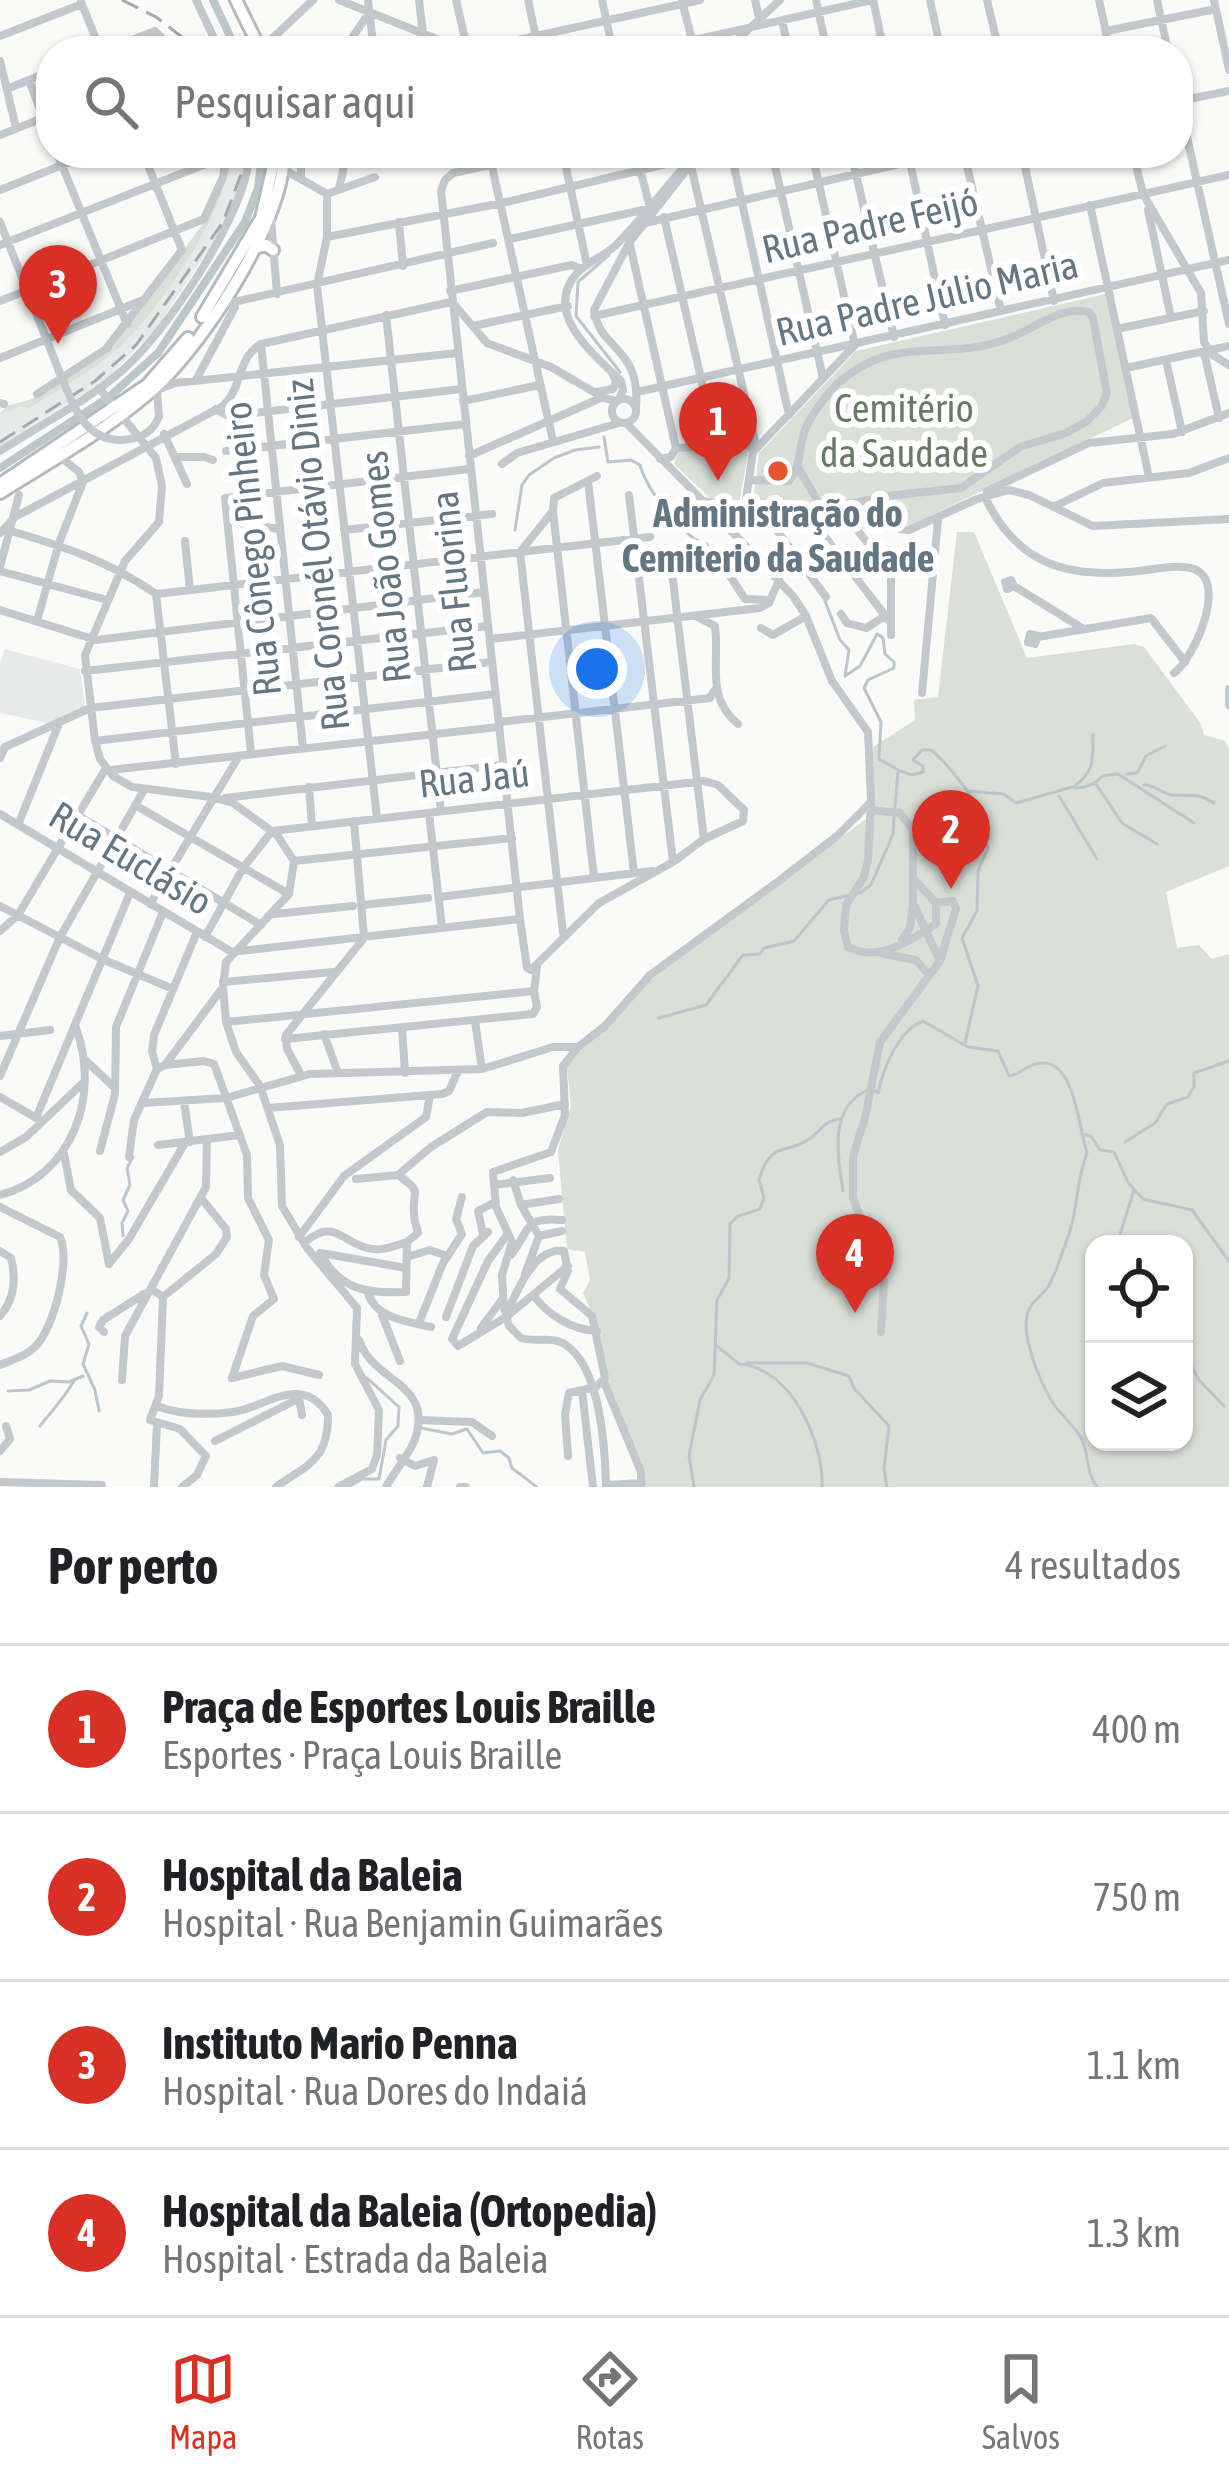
<!DOCTYPE html>
<html lang="pt">
<meta charset="utf-8">
<style>
:root{--surface:#fff;--page:#f2f2f2;--text:#202124;--muted:#757577;--line:#e0e0e0;--accent:#d93025}
body{margin:0;font-family:"Asap Condensed",sans-serif;background:var(--page);color:var(--text)}
.controls{position:absolute;right:36px;bottom:36px;display:grid;overflow:hidden;border-radius:24px;box-shadow:0 3px 9px #0004}
.controls button{width:108px;height:108px;display:grid;place-items:center;padding:0;border:0;border-bottom:3px solid var(--line);background:var(--surface);color:var(--text);font:60px sans-serif}
.you{position:absolute;left:597px;top:669px;width:42px;height:42px;margin:-30px;border:9px solid #fff;border-radius:50%;background:#1a73e8;box-shadow:0 0 0 18px #1a73e833}
.badge{display:grid;place-items:center;width:78px;height:78px;border-radius:50%;background:var(--accent);color:#fff;font-size:39px;font-weight:700}
.pin{position:absolute;translate:-50% -99px;filter:drop-shadow(0 3px 6px #0008)}
.pin::after{content:'';position:absolute;top:63px;width:42px;height:36px;background:inherit;clip-path:polygon(0 0,100% 0,50% 100%)}
.list{margin:0;padding:0;list-style:none}
h2{display:flex;justify-content:space-between;align-items:center;height:156px;margin:0;padding:0 48px;font-size:51px}
h2 small{font-size:39px;font-weight:400;color:var(--muted)}
.list li{display:grid;grid-template-columns:78px 1fr auto;gap:36px;align-items:center;box-sizing:border-box;height:168px;padding:0 48px;border-top:3px solid var(--line)}
.list b{display:block;font-size:45px;white-space:nowrap}
.list p{margin:0;font-size:39px;white-space:nowrap;color:var(--muted)}
.list em{font-size:39px;font-style:normal;color:var(--muted)}
.icon{flex:none;width:66px;height:66px;fill:none;stroke:currentColor;stroke-width:2;stroke-linecap:round;stroke-linejoin:round}
.map{position:relative;flex:none;width:1229px;height:1487px;overflow:hidden}
.search{position:absolute;background:var(--surface);box-shadow:0 3px 9px #0004;left:36px;right:36px;top:36px;height:132px;display:flex;align-items:center;gap:30px;box-sizing:border-box;padding:0 42px;border-radius:48px;color:var(--muted);font-size:45px}
.sheet{height:828px;background:var(--surface)}
nav{display:flex;justify-content:space-around;align-items:center;box-sizing:border-box;height:168px;border-top:3px solid var(--line);background:var(--surface);font-size:33px;color:var(--muted)}
nav a{display:grid;justify-items:center;gap:6px}
nav .on{color:var(--accent)}
.map>svg:first-child{display:block}
.built{fill:#e8e9e9}
.green{fill:#dadfd7;fill-rule:evenodd}
.lines{fill:none;stroke-linecap:round;stroke-linejoin:round}
.stream{stroke:#bbc7cb;stroke-width:3}
.river{stroke:#bbc7cb;stroke-width:8}
.major-casing{stroke:#b5babe;stroke-width:16}
.minor{stroke:#c3c8cc;stroke-width:8}
.major{stroke:#fff;stroke-width:10}
.rail{stroke:#a2aab0;stroke-width:3;stroke-dasharray:18 9;stroke-linecap:butt}
.minor-bridge{stroke:#c3c8cc;stroke-width:8}
.poi-dot{fill:#e4572e;stroke:#fff;stroke-width:4.5}
.labels{text-anchor:middle;stroke-width:12;stroke-linejoin:round;paint-order:stroke}
.street-label{font-size:39px;fill:#657683;stroke:#fff}
.park-label{font-size:39px;fill:#687a64;stroke:#fff}
.poi-label{font-size:39px;font-weight:bold;fill:#657683;stroke:#fff}
</style>
<div class="map">
<svg width="1229" height="1487" viewBox="0 0 1229 1487">
<rect width="100%" height="100%" fill="#fafaf8"/>
<path class="built" d="M228,153H249L245,178L221,230L156,329L108,378L0,446V412L36,397L114,347L210,215Z
M4,649L80,669L85,707L53,724L0,713V665Z"/>
<path class="green" d="M227,153H231C231,205 155,318 115,351C89,373 58,390 29,408L20,406L0,415L6,406L33,399L113,347L207,218Z
M1106,294L1133,418L911,525L893,526L752,509L759,453L856,351Z
M746,445L748,455L739,504L711,499L674,464L679,451Z
M957,532H974L1027,658L1134,644L1144,647L1201,724L1204,735L1225,741L1229,748V866L1166,892L1177,948L1199,945L1212,959L1229,954V1487H642L643,1477L606,1382L593,1315L583,1293L590,1280L585,1252L567,1249L558,1150L571,1106L567,1066L578,1052L607,1029L653,976L874,813L873,747L915,720L914,700L938,697ZM1094,1244H1184V1442H1094Z"/>
<g class="lines">
<path class="stream" d="M609,255L578,282L576,316L620,372
M604,437L608,462L631,460L640,465C647,489 682,539 707,544L714,567
M515,530L522,485L529,475L554,458L575,450L599,447
M780,576L792,565L802,570
M825,601L840,640L849,650L845,676L860,666L877,634L883,638L885,654L894,662V668L868,680L864,688L881,722L879,759L898,770L895,807
M901,771L912,775L923,772V766L913,760L922,750H931C942,758 969,790 973,802C979,819 977,834 988,848L978,871L977,911L962,938L978,986L965,1043
M1127,774L1137,773L1146,756L1165,746
M1096,784L1122,823L1157,844
M1076,785C1095,771 1093,756 1093,734
M1144,785C1156,785 1162,794 1173,795C1190,796 1200,793 1214,803
M967,791L1004,794L1016,803L1072,787C1082,790 1096,784 1102,776L1118,774L1194,823
M1059,796L1097,859
M659,1018L706,1005L743,955L760,954L764,948L794,941L829,900L860,893L871,885L893,834L894,816
M874,1090L878,1093C884,1067 897,1032 923,1021L968,1047L998,1051L1009,1076C1022,1075 1028,1062 1044,1063C1075,1064 1079,1129 1087,1153C1076,1181 1078,1209 1069,1234C1063,1249 1057,1271 1049,1285C1044,1294 1036,1298 1031,1306C1016,1327 1040,1381 1051,1400C1059,1413 1072,1424 1080,1436C1090,1453 1085,1472 1097,1487
M1081,1134L1091,1136L1100,1150L1114,1152L1128,1182L1143,1199L1192,1210L1229,1261
M1125,1142L1155,1123L1167,1104L1188,1097L1194,1087V1073L1229,1061
M843,1191C838,1158 828,1109 866,1091
M123,1236L122,1223L128,1211L123,1200L130,1185L127,1168L133,1157
M1117,1244L1134,1190
M87,1313L81,1326L89,1344L83,1364L95,1390L99,1411
M1184,1319L1188,1360L1199,1380L1224,1406
M717,1346L739,1364C791,1367 824,1442 822,1487
M747,1363H807L849,1376L854,1388L889,1426L884,1469L887,1487
M8,1391L29,1390L50,1381L69,1382L83,1376
M40,1426C52,1411 64,1398 74,1381
M421,1428L452,1434L467,1429L483,1453L500,1451L509,1458L512,1468L537,1487
M348,1487L362,1479H379L386,1440L398,1426L399,1407L367,1378
M694,1487L689,1456L700,1400L714,1375L717,1300L729,1278L730,1224L738,1216L760,1209L764,1198L759,1180C771,1139 785,1156 809,1139C823,1130 822,1121 841,1119"/>
<path class="river" d="M213,0L237,51
M0,468L109,397L158,353L245,222L258,188L262,153"/>
<defs>
<path id="major" d="M236,0L261,51
M255,248L266,245L273,250
M202,317L261,218L276,153
M0,484L147,385L188,338
M0,493C53,459 113,427 159,384C207,338 284,220 284,153"/>
</defs>
<use href="#major" class="major-casing"/>
<path class="minor" d="M196,0L220,51
M339,0L467,51
M368,0L374,51
M419,0L425,51
M456,0L468,51
M528,0L539,51
M602,0L613,51
M755,0L760,22
M816,0L827,51
M873,0L884,51
M930,0L941,51
M987,0L999,51
M1099,0L1110,51
M1157,0L1168,51
M1214,0L1229,70
M682,1L692,40
M81,2L101,51
M782,21L789,51
M1106,31L1216,9
M0,36L82,4
M261,49L313,0
M103,51L155,31L175,51
M343,51L369,13
M468,51L700,0
M645,51L872,0
M725,51L780,0
M0,61L16,128
M29,80L51,139
M7,89L51,71
M1178,97L1229,324
M1179,101L1229,91
M0,135L43,118
M57,153L127,324
M301,153V177
M489,153L553,441
M563,153L587,265
M636,153L649,204
M731,153L789,415
M772,153L823,378
M851,153L894,337
M908,153L945,325
M964,153L1001,311
M1022,153L1054,301
M1133,153L1143,194L1201,293L1204,342L1213,355L1229,365
M691,160L724,153
M691,166L755,441L753,451
M283,169L327,194
M339,188L346,159
M0,190L92,153
M327,194V237L317,285L377,818
M327,194L375,177
M1090,205L1149,477
M1148,210L1171,318
M664,217L716,444
M271,219L277,294
M0,222L59,371
M399,222L403,266
M645,223L947,153
M327,237L502,203L683,160
M510,239L643,210
M0,245L226,156
M630,245L676,448
M450,291L572,265L581,269
M0,301L204,219L223,177L226,153
M453,303L487,343L551,367L604,398L617,401
M221,305L493,243
M386,315L441,811
M594,316L1229,175
M473,326L568,306
M1117,329L1204,311
M261,344L303,748
M1204,352L1219,418
M0,358L143,300
M1166,360L1182,432
M1126,368L1229,346
M196,380L235,307
M99,388L156,458L162,486L159,522L125,561L85,655L95,741L100,759L113,776L132,787L211,797L233,803L277,835L294,861L289,894L226,962L223,987L226,1022L236,1052L260,1086L280,1145L282,1206L307,1248L357,1308L355,1364L379,1410L377,1455L372,1469L338,1487
M157,390L175,383L458,353
M157,390L159,416
M596,392L613,389L616,382L613,375
M637,392L1229,260
M37,394L106,349L182,250L143,153
M612 411a12 12 0 1 1 24 0a12 12 0 1 1-24 0Z
M619,400L623,390L621,381C595,355 540,313 578,272C589,261 605,256 616,245C640,221 662,192 684,167
M463,401L540,385
M0,403L4,404
M216,409L228,416L462,389
M636,409C641,345 600,352 594,310L629,243L688,168
M626,423L703,501L736,509L909,530L977,499L1009,490L1029,495L1093,526L1229,519
M164,434L187,484
M0,451C41,424 88,401 125,368C169,328 246,213 250,153
M226,451L466,424
M753,452L855,345L812,153
M469,456L603,397
M176,457H204L213,460
M660,459L671,457L676,448L748,444L753,452L746,499L752,511
M502,464L517,453L619,423
M749,480L789,481C802,465 798,449 805,430C811,415 826,395 837,384C898,330 945,365 1012,337C1035,328 1063,305 1089,312L1093,318L1107,394L1101,407L1086,422L1066,433L1020,447L961,488L887,496L827,509L820,505L799,469
M588,481L634,873
M987,491L1089,443L1173,434L1229,413
M629,495L673,862
M985,497C1017,565 1068,579 1139,571C1155,569 1179,564 1194,569C1229,582 1193,660 1174,673
M703,501L793,596L806,616L832,681L868,732L871,799L868,861L864,877L846,905L844,931L848,947C878,963 910,941 936,924V903L953,901L956,909L940,961
M1053,507L1103,483L1189,473L1229,458
M553,511L594,878
M764,513L826,597
M812,520L890,622
M227,521L279,529
M854,526L891,572V635
M4,529C59,545 108,560 156,594
M344,530L492,514
M0,533L15,517L223,406C243,388 236,359 261,344L451,302
M185,541L190,590
M671,564L704,839
M0,567L19,495
M0,571L107,600
M891,572L934,567
M730,576L745,599L769,600
M1011,580L1014,586L1007,589L1005,582Z
M1014,586L1082,628
M156,594L650,537
M156,594L176,764
M0,610L96,640L484,592
M841,614L847,623L866,628L885,616
M699,618L715,626C720,663 705,697 738,724
M37,621L59,543L83,482L79,472L58,455
M761,628L773,635L806,616
M1030,634L1038,636L1035,644L1028,642Z
M1038,637L1151,618L1185,662
M490,639L760,608L769,603L779,580
M85,671L488,626
M572,685L610,681
M1229,689V705
M922,693L938,520
M499,722L710,698L714,691
M95,741L495,694
M251,753L225,498L470,469
M0,758L5,747L90,708L492,662
M110,770L499,727
M309,787L312,826
M225,798L503,765
M135,805L289,894
M871,810L900,813L913,830V903L940,961L880,1042L865,1118L853,1156V1198L884,1281L881,1332
M429,813L442,928
M0,814L232,952L520,919
M77,815L261,925
M354,821L364,937
M18,825L58,726
M294,861L512,838
M914,879L936,903
M439,897L652,871
M150,904L239,756
M362,905L428,898
M0,906L102,959L173,989
M274,914L353,906
M0,931L18,915L106,768
M563,933L520,552L553,511L554,498L597,476
M205,937L243,868L272,831L704,781L718,785L744,810L743,821L704,839L673,862L599,903L538,963
M902,940L910,928L913,904
M883,954L916,960L929,975
M538,963L531,970L527,968L520,919L441,191L445,180L453,173L548,153
M223,982L333,972
M475,1021L482,1069
M226,1022L534,991
M402,1028L405,1073
M324,1034L338,1073
M0,1036L50,1030
M285,1039L533,1014L537,1007L534,991L537,967
M84,1059L115,1088
M165,1065L204,1061L214,1064L247,1155L248,1198L269,1240L264,1275L274,1299L253,1316L232,1378
M157,1069L152,1051L154,1035L197,932
M301,1075L287,1049L286,1035L364,938
M0,1076L60,937L144,790
M0,1097L40,1120
M184,1102L190,1142
M143,1103L226,1098L310,1074L482,1069L553,1047H576
M268,1108L442,1094L449,1091L458,1071
M36,1118L130,893
M158,1145L240,1135
M100,1151L115,1094L116,1027L163,912
M0,1152L26,1137L83,1083
M64,1154L71,1190L100,1218L109,1264
M129,1157L134,1120L157,1069L165,1065L221,990
M356,1179L398,1175L431,1147L487,1112L522,1113L565,1104
M513,1180L521,1205L539,1236
M494,1185L550,1178
M0,1195C72,1176 101,1096 76,1028
M521,1205L559,1199
M0,1207L60,1237C71,1260 54,1329 35,1347C26,1356 12,1360 0,1365
M483,1234L478,1211L495,1202
M508,1234L488,1261L452,1339L458,1346L506,1317L568,1266
M299,1237L344,1176L426,1117L430,1095
M304,1243C334,1217 340,1241 367,1248C380,1252 394,1246 407,1242
M0,1251L11,1258C16,1278 15,1299 0,1316
M320,1253C341,1291 366,1293 406,1292L407,1242L418,1233C417,1227 414,1221 414,1214C412,1188 424,1194 398,1175
M321,1253L406,1268
M511,1255C530,1231 523,1216 562,1220
M407,1257L430,1250L447,1256
M109,1264L129,1239L185,1143
M525,1274L539,1236L562,1231
M151,1289L163,1297L159,1396L150,1420L180,1429L206,1456L197,1475L182,1487
M368,1293C375,1318 408,1322 431,1327
M534,1296C548,1315 572,1330 597,1331
M163,1297L216,1254L227,1237L226,1229L201,1198
M382,1315L400,1361
M506,1315C517,1292 533,1247 564,1251L568,1271L560,1289L592,1316L605,1378L596,1387
M446,1317L473,1246L488,1232
M419,1323L443,1263L462,1234L456,1219L462,1197
M481,1328L503,1298
M104,1332L99,1327L103,1320L144,1294
M359,1340C373,1383 434,1382 415,1439C412,1450 393,1474 386,1487
M232,1378L282,1366L319,1375
M122,1380L125,1336L206,1187L207,1139
M604,1382L641,1472V1487
M582,1390L593,1487
M299,1398L302,1415
M157,1406C179,1415 208,1415 233,1412C263,1409 302,1371 328,1415C328,1461 308,1464 276,1487
M419,1420L472,1422L492,1436
M215,1441L298,1399
M0,1451L10,1439L6,1426
M568,1456L565,1414L569,1393L596,1387
M400,1458L415,1466L434,1460L427,1487
M0,1482L102,1485
M606,1485L642,1483
M154,1487L157,1424
M460,1487H466
M606,1487C605,1448 601,1369 566,1345C552,1335 536,1343 521,1338L509,1326L504,1308L502,1275L512,1242L496,1207L493,1172L551,1152L565,1115L563,1066L578,1047L605,1026L650,975L780,880L837,836L871,802"/>
<use href="#major" class="major"/>
<path class="rail" d="M122,0L156,17L200,51
M0,442L95,381L136,345L223,222L242,172L243,153"/>
<path class="minor-bridge" d="M59,371C73,404 85,447 130,439C145,436 154,430 159,416"/>
</g>
<circle class="poi-dot" cx="778" cy="471" r="12"/>
<g class="labels">
<g class="street-label">
<text transform="translate(870 225) rotate(-13)" y="14">Rua Padre Feijó</text>
<text transform="translate(927 298) rotate(-13)" y="14">Rua Padre Júlio Maria</text>
<text transform="translate(252 549) rotate(-96)" y="14">Rua Cônego Pinheiro</text>
<text transform="translate(317 555) rotate(-96)" y="14">Rua Coronél Otávio Diniz</text>
<text transform="translate(385 567) rotate(-96)" y="14">Rua João Gomes</text>
<text transform="translate(453 582) rotate(-96)" y="14">Rua Fluorina</text>
<text transform="translate(474 778) rotate(-6)" y="14">Rua Jaú</text>
<text transform="translate(131 858) rotate(31)" y="14">Rua Euclásio</text>
</g>
<g class="park-label">
<text x="904" y="422">Cemitério<tspan x="904" dy="45">da Saudade</tspan></text>
</g>
<g class="poi-label">
<text x="778" y="527">Administração do<tspan x="778" dy="45">Cemiterio da Saudade</tspan></text>
</g>
</g>
</svg>
<div class="controls">
<button><svg class="icon" aria-label="locate" viewBox="0 0 24 24"><circle cx="12" cy="12" r="6"/><path d="M12 2v4M12 18v4M2 12h4M18 12h4"/></svg></button>
<button><svg class="icon" aria-label="layers" viewBox="0 0 24 24"><path d="M12 4l9 5-9 5-9-5zM3 14l9 5 9-5"/></svg></button>
</div>
<div class="you"></div>
<div class="pin badge" style="left:718px;top:481px">1</div>
<div class="pin badge" style="left:951px;top:889px">2</div>
<div class="pin badge" style="left:58px;top:344px">3</div>
<div class="pin badge" style="left:855px;top:1313px">4</div>
<div class="search"><svg class="icon" aria-label="search" viewBox="0 0 24 24"><circle cx="10" cy="10" r="6"/><path d="M15 15l6 6"/></svg>Pesquisar aqui</div>
</div>
<section class="sheet">
<h2>Por perto<small>4 resultados</small></h2>
<ul class="list">
<li><span class="badge">1</span><div><b>Praça de Esportes Louis Braille</b><p>Esportes · Praça Louis Braille</p></div><em>400 m</em></li>
<li><span class="badge">2</span><div><b>Hospital da Baleia</b><p>Hospital · Rua Benjamin Guimarães</p></div><em>750 m</em></li>
<li><span class="badge">3</span><div><b>Instituto Mario Penna</b><p>Hospital · Rua Dores do Indaiá</p></div><em>1.1 km</em></li>
<li><span class="badge">4</span><div><b>Hospital da Baleia (Ortopedia)</b><p>Hospital · Estrada da Baleia</p></div><em>1.3 km</em></li>
</ul>
</section>
<nav>
<a class="on"><svg class="icon" aria-label="map" viewBox="0 0 24 24"><path d="M3 6l6-2 6 2 6-2v14l-6 2-6-2-6 2zM9 4v14M15 6v14"/></svg>Mapa</a>
<a><svg class="icon" aria-label="directions" viewBox="0 0 24 24"><path d="M12 3l9 9-9 9-9-9zM9 14v-3h6M13 9l2 2-2 2"/></svg>Rotas</a>
<a><svg class="icon" aria-label="saved" viewBox="0 0 24 24"><path d="M7 4h10v16l-5-4-5 4z"/></svg>Salvos</a>
</nav>
